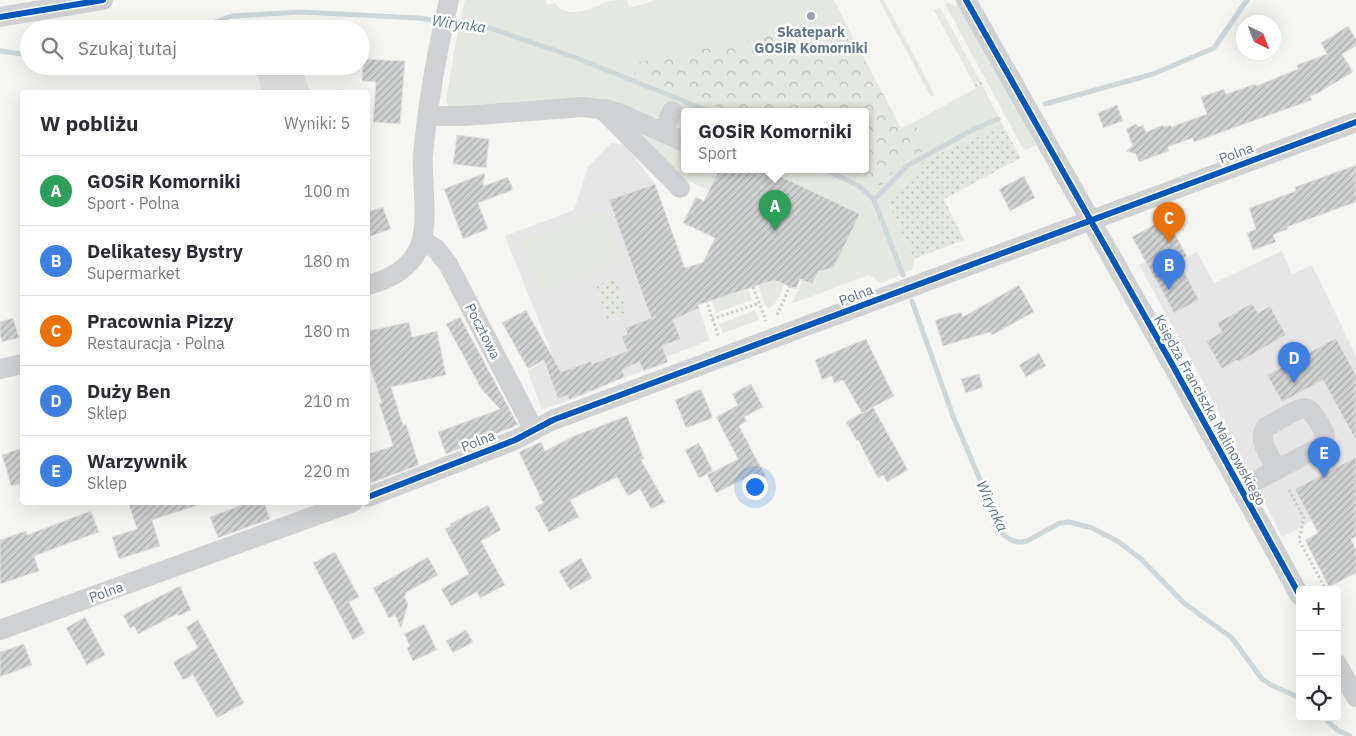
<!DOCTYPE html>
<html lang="pl">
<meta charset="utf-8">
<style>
:root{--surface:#fff;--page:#f2f2f3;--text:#2b2b33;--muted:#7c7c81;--line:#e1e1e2;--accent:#d93025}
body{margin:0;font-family:"IBM Plex Sans",sans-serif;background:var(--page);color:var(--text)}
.controls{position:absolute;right:15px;bottom:15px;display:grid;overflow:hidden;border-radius:5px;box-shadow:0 5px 20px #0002}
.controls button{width:45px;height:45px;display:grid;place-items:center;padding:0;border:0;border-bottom:1px solid var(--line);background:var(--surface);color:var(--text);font:25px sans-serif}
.compass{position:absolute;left:1236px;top:15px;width:45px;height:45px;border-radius:50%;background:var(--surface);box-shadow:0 5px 20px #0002;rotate:138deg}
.you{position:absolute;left:754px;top:486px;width:18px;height:18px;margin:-12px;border:4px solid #fff;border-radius:50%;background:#1a73e8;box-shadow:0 0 0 8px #1a73e833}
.badge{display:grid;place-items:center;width:32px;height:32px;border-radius:50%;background:var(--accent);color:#fff;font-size:16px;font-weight:700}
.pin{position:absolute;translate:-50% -41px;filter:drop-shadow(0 1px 2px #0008)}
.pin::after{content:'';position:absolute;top:26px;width:18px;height:15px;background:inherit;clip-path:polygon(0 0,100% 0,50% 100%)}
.popup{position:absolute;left:681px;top:108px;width:188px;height:65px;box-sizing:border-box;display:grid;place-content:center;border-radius:5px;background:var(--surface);filter:drop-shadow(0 1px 4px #0005);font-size:16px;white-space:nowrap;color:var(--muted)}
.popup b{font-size:19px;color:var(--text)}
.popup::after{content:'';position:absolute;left:50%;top:100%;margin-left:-10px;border:10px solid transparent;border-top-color:var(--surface)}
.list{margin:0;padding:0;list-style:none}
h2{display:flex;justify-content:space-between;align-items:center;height:65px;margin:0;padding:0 20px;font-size:21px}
h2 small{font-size:16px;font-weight:400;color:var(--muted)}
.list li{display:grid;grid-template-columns:32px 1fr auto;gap:15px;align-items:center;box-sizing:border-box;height:70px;padding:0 20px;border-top:1px solid var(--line)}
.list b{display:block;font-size:19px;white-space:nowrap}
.list p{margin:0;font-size:16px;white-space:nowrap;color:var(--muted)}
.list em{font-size:16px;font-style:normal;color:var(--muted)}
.icon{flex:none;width:28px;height:28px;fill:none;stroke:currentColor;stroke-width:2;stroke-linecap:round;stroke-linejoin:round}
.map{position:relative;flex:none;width:1356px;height:736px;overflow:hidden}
.search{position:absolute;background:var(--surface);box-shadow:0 5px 20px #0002;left:20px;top:20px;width:350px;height:55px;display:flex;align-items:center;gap:12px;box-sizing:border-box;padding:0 18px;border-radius:28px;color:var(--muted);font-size:19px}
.panel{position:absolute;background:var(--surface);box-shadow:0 5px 20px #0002;left:20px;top:90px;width:350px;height:415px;border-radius:5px}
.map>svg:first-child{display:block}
.built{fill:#e5e6e5}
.green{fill:#e4e8e0}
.forest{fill:url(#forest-crowns)}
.park{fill:url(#park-dots)}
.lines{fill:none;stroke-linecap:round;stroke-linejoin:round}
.stream{stroke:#ced7da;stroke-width:5}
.building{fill:url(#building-hatch);stroke:#e4e4e2}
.path{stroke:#cecece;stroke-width:3;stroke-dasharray:2.5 2.5;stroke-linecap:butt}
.minor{stroke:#d0d1d2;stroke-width:20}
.cycleway-casing{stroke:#fff;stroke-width:9}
.cycleway{stroke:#0057b8;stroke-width:6}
.poi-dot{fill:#95a2ac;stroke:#fff;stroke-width:2}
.labels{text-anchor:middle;stroke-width:5;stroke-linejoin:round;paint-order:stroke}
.poi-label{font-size:14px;font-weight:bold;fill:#617586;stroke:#fff}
.street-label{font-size:14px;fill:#617586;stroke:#fff}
.water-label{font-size:15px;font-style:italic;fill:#5d7783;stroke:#fff}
</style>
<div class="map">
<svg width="1356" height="736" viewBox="0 0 1356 736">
<defs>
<pattern id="forest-crowns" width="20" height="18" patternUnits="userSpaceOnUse" patternTransform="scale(1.25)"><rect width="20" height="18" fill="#e4e8e0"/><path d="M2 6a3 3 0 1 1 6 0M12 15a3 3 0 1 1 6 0" fill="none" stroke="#bcc1bb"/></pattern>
<pattern id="park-dots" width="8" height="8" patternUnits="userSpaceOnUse" patternTransform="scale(1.25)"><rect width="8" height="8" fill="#e4e8e0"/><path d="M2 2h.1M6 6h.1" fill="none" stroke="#bcc1bb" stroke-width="1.8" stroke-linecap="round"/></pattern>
<pattern id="building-hatch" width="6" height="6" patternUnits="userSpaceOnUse" patternTransform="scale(1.25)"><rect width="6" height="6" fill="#d0d1d1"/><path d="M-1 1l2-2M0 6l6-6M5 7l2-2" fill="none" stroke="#acaeaf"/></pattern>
</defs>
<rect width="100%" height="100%" fill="#f5f5f2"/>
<path class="built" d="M254,66H301L310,92H263Z
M611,143L625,145L655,184L710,340L666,357L668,362L599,387V389L542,410L528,371L553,356L505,236L574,210L588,167Z
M1282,251L1292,274L1312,265L1356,356V497L1282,537L1205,385L1139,265L1162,252L1170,267L1197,252L1214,283Z"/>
<path class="green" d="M465,0H546L547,5L555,3C566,20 594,9 608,1C612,0 622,0 627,0L629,8L647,3L653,0H834L848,28L790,60L705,101L729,112H685V137L660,116L652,119L449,107L446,101L456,40Z
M879,0H884L935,95L931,97Z
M948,3L957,6L963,13L1036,145L1026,150L1022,147L945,4Z
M940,7L980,81L974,84L934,10Z
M982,85L1003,126L925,160L888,202L914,259L912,270L881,283L869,275L791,304L803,280L812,284L818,272L834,267L860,214L767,170H846L881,186L900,164L928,148L914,122Z
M624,122L685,148V170H719L709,190L676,176Z
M604,211L622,263L537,294L519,242Z
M774,280L784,284C780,293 778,305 768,308L765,306L758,285Z
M748,289L752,300L716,313L711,298L716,299Z
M755,310L759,320L723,333L719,324Z"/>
<path class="forest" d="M848,28L901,128L914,122L928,148L900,164L881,186L846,170H865V112H728L705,101L634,74L639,62L775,35L790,60Z"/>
<path class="park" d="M1003,126L1021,158L944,199L964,240L914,259L888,202L925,160Z
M615,279L627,312L607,319L596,285Z"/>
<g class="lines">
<path class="stream" d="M448,22L487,27L574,57L711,112
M194,29L232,16L302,12L417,18L440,21
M0,51L29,55
M1045,104L1153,74L1214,48L1247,0
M826,170L859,186L874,200L903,275
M874,200L907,166L974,129L998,119
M912,301L953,416L1003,534C1010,541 1017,544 1027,541L1060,523L1069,522L1092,528L1119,542L1141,559L1184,603L1232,638L1262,679L1271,685L1300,698
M1324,717L1337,730L1350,736"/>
</g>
<path class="building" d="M1348,26L1356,39V46L1342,54L1353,72L1318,93L1310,96L1312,100L1194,142L1193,138L1168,147L1169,151L1139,162L1136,154L1126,151L1133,146L1126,129L1136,124L1139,127L1143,125L1146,132L1163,125L1164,127L1171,125V127L1207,114L1201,97L1224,89L1226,94L1255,84L1256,86L1298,69L1297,65L1327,54L1321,43Z
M363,59L405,61L400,124L373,122L376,82L362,81Z
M1117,105L1123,121L1103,128L1098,113Z
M457,135L489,139L486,168L453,164Z
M1356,165V202L1287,227L1288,229L1273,235L1276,242L1253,250L1247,233L1256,229L1249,208L1296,191L1295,187Z
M719,170H767L860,214L834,267L818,272L812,284L800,279L796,289L774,280L698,305L699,308L673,320L681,339L662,346L668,362L644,371L639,362L622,370L625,377L569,400L567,395L558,399L544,360L528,369L502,323L526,310L561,372L591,361L592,364L627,351L622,337L627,334L625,328L651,318L609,200L655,184L685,268L703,262L715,238L683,223L696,197L704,201Z
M485,173L483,186L508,177L513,190L478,203L488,229L463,239L444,189Z
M1024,176L1035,198L1010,211L999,189Z
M383,207L391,229L368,237V212Z
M1166,218L1187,256L1179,261L1199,300L1174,313L1132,237Z
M1019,285L1034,312L992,335L990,332L943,346L935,320L961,312L963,317Z
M1252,303L1258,313L1270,306L1286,335L1239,362L1237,360L1222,369L1206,341L1222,332L1217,323Z
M460,317L518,425L446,454L438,432L500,409L482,390L446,324Z
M13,318L19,338L2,342L0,334V322Z
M409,322L412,337L437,331L446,375L391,387L403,425L406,424L419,465L368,484V454L393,446L379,403H382L368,360V331Z
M1336,338L1356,375V441L1323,380L1282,402L1267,375Z
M866,339L894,396L862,413L843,380L834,383L832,376L822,380L815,360Z
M1039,353L1046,366L1026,377L1019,365Z
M979,374L983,387L966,393L961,379Z
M751,384L763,407L744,417L747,421L739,426L766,477L752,485L748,477L716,493L707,475L738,459L716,417L738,405L732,394Z
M701,389L713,418L686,428L675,400Z
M873,407L908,470L887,482L883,475L878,478L858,440L857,441L846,422Z
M627,416L644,459L641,460L665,502L651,509L640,489L628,496L617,477L570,500L579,517L549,532L535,507L543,503L519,452L541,442L545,451L574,436Z
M699,443L713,471L699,478L685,450Z
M22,448V483L11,486L2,455Z
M1356,457V537L1351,539L1356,550V573L1329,587L1305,540L1318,533L1295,489Z
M128,502H198V505L152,520L160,546L119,559L112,537L137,529Z
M250,502H264L270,519L218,538L210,517Z
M488,505L501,530L481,541L505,585L480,598L477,592L451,606L441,589L469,574L445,529L451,526L450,524L476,510L477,511Z
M91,511L99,532L34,556L39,571L0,584V540L26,531L27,535Z
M335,552L359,597L349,602L365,633L353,640L313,563Z
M428,557L438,575L405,593L406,595L404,596L408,604L401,628L395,615L389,618L373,588Z
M581,558L592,578L570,590L559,571Z
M180,586L191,610L178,616L177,614L138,634L134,626L130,628L123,615Z
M85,617L105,655L87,665L66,628Z
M198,620L244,703L217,718L193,675L183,680L173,662L198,648L186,627Z
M424,624L437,650L413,661L407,648L410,646L404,634Z
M466,630L473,642L453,653L446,641Z
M24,644L32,665L0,677V652Z"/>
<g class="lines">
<path class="path" d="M975,86L983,82
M753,287L766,321
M706,300L719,338
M777,315L790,286
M712,319L760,303
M1289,490L1304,518L1299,540L1326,590"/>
<path class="minor" d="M966,0L1173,366L1300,596
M0,17L103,0
M606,109L623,115L685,142
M428,116H464L583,107L599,109L605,112L680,188
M663,132L672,111
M422,240L436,249L448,264L534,430
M368,285C387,280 407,270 417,252C431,228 421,182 423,154C428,103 437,50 449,0
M0,369L22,364
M1240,489L1320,447C1323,444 1325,440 1325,436C1324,429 1312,409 1305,408C1297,408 1274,423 1266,427C1256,440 1271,457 1277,469
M368,497L515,440L553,420L1356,122
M0,630L353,502
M1337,664L1356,697"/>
<defs>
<path id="cycleway" d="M966,0L1173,366L1300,596
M0,17L103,0
M368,497L515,440L553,420L1356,122"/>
</defs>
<use href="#cycleway" class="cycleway-casing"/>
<use href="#cycleway" class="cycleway"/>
</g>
<circle class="poi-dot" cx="811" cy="16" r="5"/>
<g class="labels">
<g class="poi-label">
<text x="811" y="37">Skatepark<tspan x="811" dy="16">GOSiR Komorniki</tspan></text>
</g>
<g class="street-label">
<text transform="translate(1236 153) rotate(-20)" y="5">Polna</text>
<text transform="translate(856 295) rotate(-21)" y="5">Polna</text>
<text transform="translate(483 331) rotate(63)" y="5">Pocztowa</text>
<text transform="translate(1210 410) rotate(61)" y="5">Księdza Franciszka Malinowskiego</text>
<text transform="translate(478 441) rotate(-22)" y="5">Polna</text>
<text transform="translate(106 592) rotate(-20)" y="5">Polna</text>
</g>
<g class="water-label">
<text transform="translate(459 24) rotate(8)" y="5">Wirynka</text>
<text transform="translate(992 506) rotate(65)" y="5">Wirynka</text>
</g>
</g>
</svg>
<div class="controls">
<button>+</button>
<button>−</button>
<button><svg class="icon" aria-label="locate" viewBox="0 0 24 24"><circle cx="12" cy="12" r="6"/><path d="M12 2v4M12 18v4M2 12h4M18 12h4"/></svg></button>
</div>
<svg class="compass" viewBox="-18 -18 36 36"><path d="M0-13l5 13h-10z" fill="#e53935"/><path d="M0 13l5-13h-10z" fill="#7c7c81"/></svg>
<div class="you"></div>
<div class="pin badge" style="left:775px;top:231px;background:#2e9e5b">A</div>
<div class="popup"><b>GOSiR Komorniki</b>Sport</div>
<div class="pin badge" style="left:1169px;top:290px;background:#3f7fe0">B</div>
<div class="pin badge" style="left:1169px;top:243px;background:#e8710a">C</div>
<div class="pin badge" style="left:1294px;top:383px;background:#3f7fe0">D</div>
<div class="pin badge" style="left:1324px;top:478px;background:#3f7fe0">E</div>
<div class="search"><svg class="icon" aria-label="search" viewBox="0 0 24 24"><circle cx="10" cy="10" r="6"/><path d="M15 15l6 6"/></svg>Szukaj tutaj</div>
<section class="panel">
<h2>W pobliżu<small>Wyniki: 5</small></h2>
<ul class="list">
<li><span class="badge" style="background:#2e9e5b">A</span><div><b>GOSiR Komorniki</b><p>Sport · Polna</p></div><em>100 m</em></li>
<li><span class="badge" style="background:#3f7fe0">B</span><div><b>Delikatesy Bystry</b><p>Supermarket</p></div><em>180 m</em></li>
<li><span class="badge" style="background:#e8710a">C</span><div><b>Pracownia Pizzy</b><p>Restauracja · Polna</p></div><em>180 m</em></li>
<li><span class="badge" style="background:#3f7fe0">D</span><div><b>Duży Ben</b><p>Sklep</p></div><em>210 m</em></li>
<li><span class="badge" style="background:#3f7fe0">E</span><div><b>Warzywnik</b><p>Sklep</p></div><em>220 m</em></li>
</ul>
</section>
</div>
